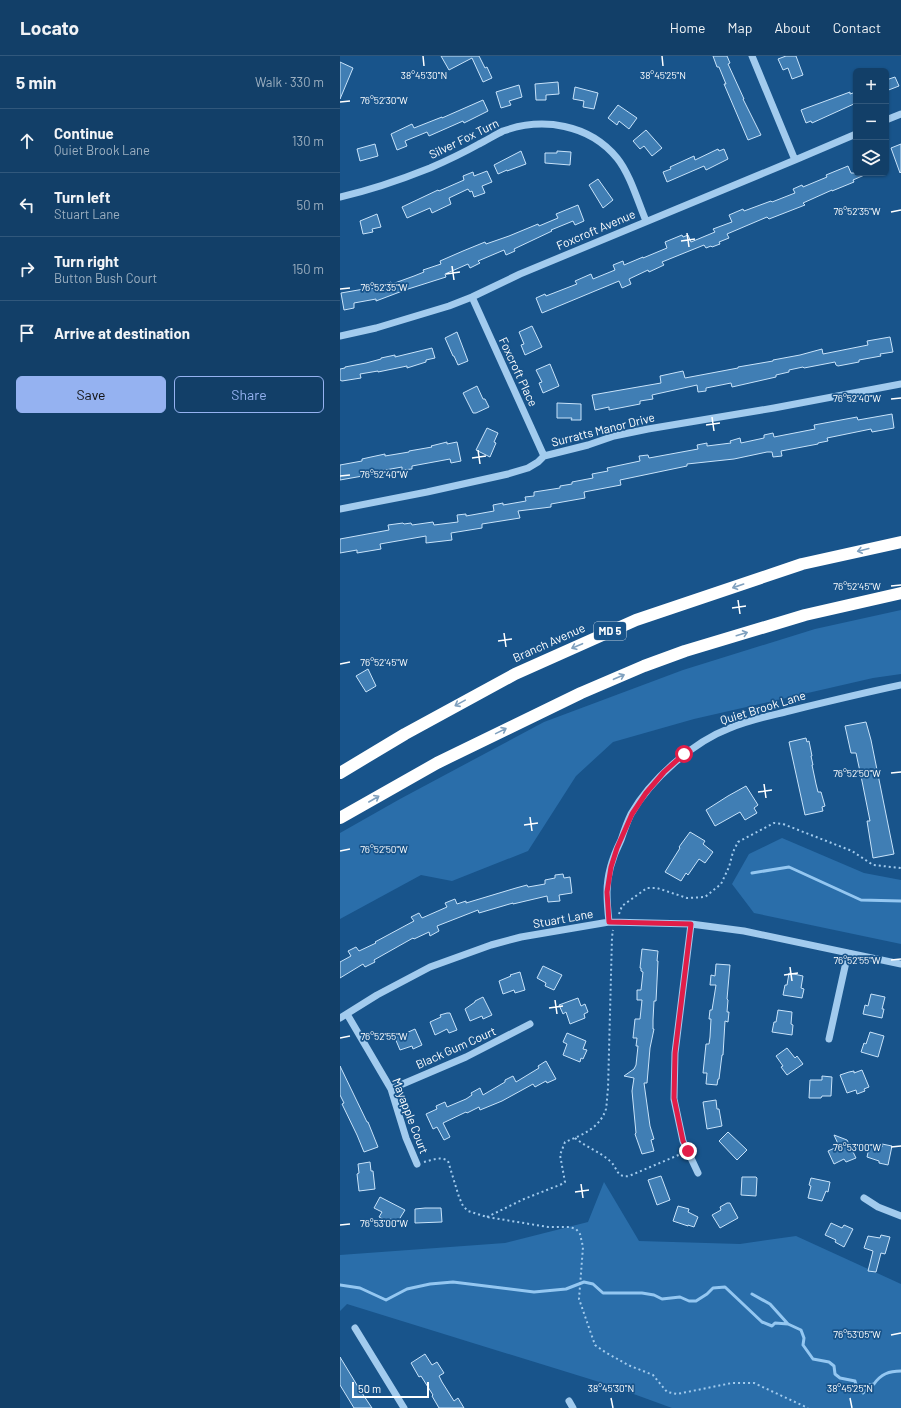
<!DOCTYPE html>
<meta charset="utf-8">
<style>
:root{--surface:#123f68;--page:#1b466e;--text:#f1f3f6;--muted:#9cafc0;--line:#31587c;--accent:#95b2f1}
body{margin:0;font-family:Barlow,sans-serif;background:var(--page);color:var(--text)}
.controls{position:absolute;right:12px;top:12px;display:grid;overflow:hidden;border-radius:6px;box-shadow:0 1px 3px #0004}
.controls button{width:36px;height:36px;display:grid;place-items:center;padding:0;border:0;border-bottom:1px solid var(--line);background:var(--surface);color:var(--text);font:20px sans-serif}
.scale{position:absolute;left:12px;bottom:10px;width:77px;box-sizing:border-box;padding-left:4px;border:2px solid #fff;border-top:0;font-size:11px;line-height:14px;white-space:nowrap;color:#fff;-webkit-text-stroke:3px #18548b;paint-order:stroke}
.stop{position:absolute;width:12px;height:12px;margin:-9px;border:3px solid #e11d48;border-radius:50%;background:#fff}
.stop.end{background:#e11d48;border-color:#fff;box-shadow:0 1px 4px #0008}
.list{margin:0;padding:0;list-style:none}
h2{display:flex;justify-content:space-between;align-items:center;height:52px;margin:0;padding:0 16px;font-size:17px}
h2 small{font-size:13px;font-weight:400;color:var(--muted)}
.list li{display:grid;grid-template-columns:26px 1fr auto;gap:12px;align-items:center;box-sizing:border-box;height:64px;padding:0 16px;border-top:1px solid var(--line)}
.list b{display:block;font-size:15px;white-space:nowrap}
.list p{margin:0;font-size:13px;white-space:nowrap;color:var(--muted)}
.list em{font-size:13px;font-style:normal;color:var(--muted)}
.actions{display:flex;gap:8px;padding:12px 16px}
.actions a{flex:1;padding:9px 0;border:1px solid var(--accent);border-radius:6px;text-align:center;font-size:14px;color:var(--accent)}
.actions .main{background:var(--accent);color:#111}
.icon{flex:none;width:22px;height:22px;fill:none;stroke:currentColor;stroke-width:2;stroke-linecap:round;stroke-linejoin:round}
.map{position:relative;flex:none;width:561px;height:1352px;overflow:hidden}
header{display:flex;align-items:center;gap:24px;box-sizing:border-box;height:56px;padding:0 20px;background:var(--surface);border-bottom:1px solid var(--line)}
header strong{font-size:19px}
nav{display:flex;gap:22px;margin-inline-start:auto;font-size:14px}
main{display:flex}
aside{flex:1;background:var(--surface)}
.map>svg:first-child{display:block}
.green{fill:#2a6eaa}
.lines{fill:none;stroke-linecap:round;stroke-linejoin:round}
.stream{stroke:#94c7f1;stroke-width:3}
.building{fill:#407eb4;stroke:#c8e3fa}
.path{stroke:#a2cbee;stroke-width:2;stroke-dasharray:2 3;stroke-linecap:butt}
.minor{stroke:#a2cbee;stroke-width:7}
.highway{stroke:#fff;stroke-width:12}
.oneway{stroke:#80a1bf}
.route{stroke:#e11d48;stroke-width:5}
.ticks{fill:none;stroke:#fff;stroke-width:1.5}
.labels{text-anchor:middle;stroke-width:3.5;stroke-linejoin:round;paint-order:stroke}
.shield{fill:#18548b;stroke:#baccdc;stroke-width:1}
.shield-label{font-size:11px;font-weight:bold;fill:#fff}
.street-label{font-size:12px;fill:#fff;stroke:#18548b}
.ticks-label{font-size:10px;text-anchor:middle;fill:#fff;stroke:#18548b;stroke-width:3.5;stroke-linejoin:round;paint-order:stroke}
</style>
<header>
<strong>Locato</strong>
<nav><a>Home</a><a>Map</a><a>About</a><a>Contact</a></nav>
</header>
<main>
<aside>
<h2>5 min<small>Walk · 330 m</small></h2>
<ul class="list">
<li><svg class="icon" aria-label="ahead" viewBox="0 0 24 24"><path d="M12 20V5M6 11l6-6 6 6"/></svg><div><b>Continue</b><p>Quiet Brook Lane</p></div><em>130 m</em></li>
<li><svg class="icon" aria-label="left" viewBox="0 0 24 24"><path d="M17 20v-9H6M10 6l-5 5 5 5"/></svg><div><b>Turn left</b><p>Stuart Lane</p></div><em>50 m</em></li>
<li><svg class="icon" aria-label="right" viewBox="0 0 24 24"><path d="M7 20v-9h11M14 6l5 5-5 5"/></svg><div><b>Turn right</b><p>Button Bush Court</p></div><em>150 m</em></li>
<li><svg class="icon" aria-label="arrive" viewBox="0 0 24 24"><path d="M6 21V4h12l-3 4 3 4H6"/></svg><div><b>Arrive at destination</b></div></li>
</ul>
<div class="actions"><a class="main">Save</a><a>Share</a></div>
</aside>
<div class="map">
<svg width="561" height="1352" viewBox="0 0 561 1352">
<rect width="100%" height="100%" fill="#18548b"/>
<path class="green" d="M561,554V618L533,622L354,663L273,686L236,720L188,795L112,825L81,819L0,863V777L60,743L204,666L343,614L475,573Z
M442,782L524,817L561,824V888L414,857L392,828L409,798Z
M264,1126L299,1185L400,1188L456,1180L561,1228V1352H332L269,1329L7,1248L0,1255V1199L165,1187L248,1166Z"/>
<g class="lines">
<path class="stream" d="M412,817L449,811L521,844L561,845
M0,1229L20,1232L46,1244L67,1233L90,1228L113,1226L194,1236L226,1233L244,1226L253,1228L263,1237H302L314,1239L322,1243L340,1241L349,1245H356L367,1238L373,1232L385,1231L422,1266L432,1270L435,1267L448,1268L461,1274L464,1282L463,1289L473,1303L489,1306L494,1310L495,1318L500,1322L515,1325L517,1333L523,1337L529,1329L534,1328C541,1318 549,1315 561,1315
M412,1238L430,1248L448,1268"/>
</g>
<path class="building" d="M101,0H139L145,12L147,11L152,22L143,26L132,2L109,14Z
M373,0H387L390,7L388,8L404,43H403L421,79L408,84L384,28H386L379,11H377Z
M446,0H456L463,19L452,23L448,12L443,14L438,3Z
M0,6L13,12L0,43Z
M555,21L559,30L546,35V24Z
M218,26L219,38L206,39V44H196L195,28Z
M179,29L182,41L169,45L171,49L161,52L156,36Z
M235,31L258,37L254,53L243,51L244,45L233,43Z
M510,36V38L516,36V47L472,67L471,65L466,67L461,54Z
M143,44L148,55L124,67L123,65L89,80L87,76L65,85L67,90L57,94L51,78L72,68L74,72L102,61V62Z
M278,49L297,62L289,73L279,65L277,69L268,62Z
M306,74L322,92L312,100L304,90L300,93L293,85Z
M35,88L38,100L20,105L17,93Z
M561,88V116L560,117L551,92Z
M378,93L379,95L384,93L388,103L366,114L364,110L327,126L323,116L331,113L330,111L354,100L355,104Z
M181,95L186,108L167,115V114L158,118L154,109Z
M217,95L231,96L230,109L205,107V97H217Z
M508,110L511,117H529L513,124L514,126L492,135V134L463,147L465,149L429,163L427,161L387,178L389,182L379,186L380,188L372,191L371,190L366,192L364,189L322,206L324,209L309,216L308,214L289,223L291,228L282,232L279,225L202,257L196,242L205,238L206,240L237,228L235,225L251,218L253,223L275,214L273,209L283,205L284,209L303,201V202L327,192L325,186L342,179L343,181L348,179L351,186L375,176L373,173L392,166L389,159L403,153L404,155L431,145L432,146L455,137L453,133L462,129L463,131L487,121L486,119Z
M147,115L152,126L142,130L145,137L134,141L132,135L130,136L128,133L109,142L111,148L92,157L90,152L67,162L62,151L98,134L99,135L124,124L123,120L133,116L134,120Z
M258,123L273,144L263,152L249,129Z
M238,149L244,165L235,169L233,165L211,174L212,175L174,193L175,195L166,199L164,194L138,205L140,207L130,212L128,208L105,218L106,221L65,234L36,245V243L14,247V252L4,254L1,237L24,233L25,235L51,226L52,228L74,220L84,216L83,214L101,208L100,205L123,195L145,186L146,188L169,180L198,168L199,170L218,162L216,158Z
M37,158L41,171L32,173L33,176L23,178L20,165Z
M192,270L202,291L185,299L181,289L184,288L179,276Z
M117,276L128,305L118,309L114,300H113L105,282Z
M550,281L553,296L540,298L541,300L519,304V306L498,310L496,309L495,306L464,312L463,311L449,314V316L436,319V321L392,331L391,327L366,332V335L358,336L357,329L312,339L313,343L300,345V348L269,354V351L255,354L252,339L321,327L320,320L343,315L345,322L398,312V311L433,305V304L460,299L482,293L483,298L528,289L527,285Z
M92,292L95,302L86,304V306L67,312V310L38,316V315L20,318L21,322L2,325L0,324V313L5,312V311L26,307L41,303V302L55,299V301Z
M210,308L219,330L203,337L199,327L202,326L196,314Z
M137,330L143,343H145L149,351L136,357H133L123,337Z
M217,347L241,348V364H231L232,362H217Z
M552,358L554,372L532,376L531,373L487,382L488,385L478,387V388L441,395L442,400L433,401L432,396H427L394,403L347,408V410L280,424L281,429L244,436L245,442L211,448V451L178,455L180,462L142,468V472L111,477L112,484L86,487V480L40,488L41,493L17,497V494L0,497V483L49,474L48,469L63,467L64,468L71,467L72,469L93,466L94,469L118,466L117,459L126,458V460L154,455L153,449L163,447V449L186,445L185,441L194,440V436L220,432V430L232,428V426L253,422L252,418L268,415L267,412L300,405L299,400L308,399L309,402L358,393L357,389L367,387V390L391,387L390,385L400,382L401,387L424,382V379L433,377L434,381L475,373L474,369L517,361L518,364Z
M147,372L158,377L154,386L156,387L150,401L136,394Z
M107,386V388L117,386L121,405L111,407L110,403L72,410V413L62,414V411L34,416V418L0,424V409L22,405V403L31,401L45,398V400L69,396V395L92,391L91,390Z
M28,613L36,630L26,636L16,620Z
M526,666L531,684L554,798L533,802L527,765H530L522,725L516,697H511L505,670Z
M466,682L467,686L469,685L472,700H471L473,709H472L476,728L478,736H481L485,750L482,751L483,755L465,759L449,686Z
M406,730L418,749L414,752L417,757L405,764L400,756L375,770L366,754L388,740Z
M350,776L365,785L363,788L373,796L365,807L359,803L348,819L346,817L341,825L325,816L340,792L339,791Z
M223,818L224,822L230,821L232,837L219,839L220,845L208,846L207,840L173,848V847L139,857L138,854L97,870L99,875L90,880L89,876L74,883L73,882L34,904L35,906L25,911L23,908L0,922V906L11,900L8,895L16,891L19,895L36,887L35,886L74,865L71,861L79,857L82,862L107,851L105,847L115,843L117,848L126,845V847L176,832L187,829L188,831L205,828V824L215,822V819Z
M302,893L318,895L317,905H318L316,945H314L313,964V973H314L310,992L307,1027H304L310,1070L314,1083L311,1084L314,1095L302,1098L295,1078L296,1077L292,1035L294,1022L284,1020L294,1013L296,1009L298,990H296L297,982H293L295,963H300L302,944H297V934H301L303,916L301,915V912H300Z
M376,908L390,909L387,943L388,944L387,956H389L388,966L385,965L383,999H382L379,1023H378L377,1029L366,1028L367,1017H363L366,988H369L370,981L371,963H369L370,954H372L376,929H370L371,919L375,920Z
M203,910L222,919L214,934L205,930L206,927L197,922Z
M180,916L185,934L175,937L174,934L163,938L159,925L171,920L170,919Z
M449,917L463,920L461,932L464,933L462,942L443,939L445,929H447Z
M531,938L545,941L542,953H544L542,962L523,958L525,949L528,950Z
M143,941L152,959L143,963L142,960L130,965L125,953L135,946V945Z
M238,942L241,950L245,948L248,956L244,958L245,962L230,968L226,956L223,958L219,949Z
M438,954L452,956L451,968L453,969L452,979L432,976L434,966H436Z
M107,957H110L117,974L109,977L107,973L95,979L90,966L101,961L100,959Z
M75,973L82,989L73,993L72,990L60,994L55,982Z
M530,976L544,980L538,1001L521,996L524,987L526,988Z
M227,977L246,985L243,993L247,994L243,1003L241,1002L240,1006L223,999L227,988L223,986Z
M447,992L455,1002L457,1000L463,1008L447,1019L441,1011L443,1010L436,1000Z
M206,1005L216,1023L207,1027L206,1025L195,1031L193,1028L162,1045L140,1054L139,1051L127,1057L126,1056L103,1067L110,1081L104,1084L97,1071L93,1073L86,1058L97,1053L96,1050L105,1046L107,1051L126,1043L132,1039L131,1037L140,1032L143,1039L165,1026V1024L173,1020L176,1026L199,1012L198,1010Z
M0,1010L27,1066H28L38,1091L24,1096L17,1079L2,1048L4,1047L0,1039Z
M522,1014L529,1031L524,1033L525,1035L517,1038L516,1034L507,1037L500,1019L509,1016L514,1015V1017Z
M482,1020L492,1021L491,1040H482L481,1042H469L470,1024H482Z
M376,1044L377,1053H379L382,1070L367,1073L363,1046Z
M388,1076L407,1094L397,1104L379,1085Z
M494,1079L507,1084L516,1102L506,1106L504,1103L494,1108L488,1095L499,1090Z
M530,1088L542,1091V1088L552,1090L548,1109L539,1107V1105L527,1101Z
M30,1106L31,1115H33L35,1133L19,1135L17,1118L19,1117L18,1108Z
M321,1120L330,1144L317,1149L308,1124Z
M402,1121H416L417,1122L416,1140L401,1139Z
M471,1122L490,1126L488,1136L486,1135L482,1145L468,1142L471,1130L469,1129Z
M40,1141L65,1154L57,1167L50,1163L48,1166L39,1161L42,1156L34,1152Z
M387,1147H390L398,1162L380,1172L372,1159L381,1154L380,1151Z
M338,1150L349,1153L348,1156L358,1161L354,1171L348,1169V1170L333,1165Z
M85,1152H101L102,1166L75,1167V1153Z
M491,1167L502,1172L504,1169L513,1173L504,1191L495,1186L496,1184L485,1179Z
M541,1179L550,1181L545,1198L541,1197L536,1216L528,1215L533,1195L524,1192L528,1180L540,1182Z
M85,1298L92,1309L97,1306L104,1317L99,1320L102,1326L114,1345L118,1342L124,1352H99L92,1340L93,1339L81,1320L79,1321L71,1307Z
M0,1301L20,1334L32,1352H14L0,1329Z"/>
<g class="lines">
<path class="path" d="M279,858L282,850L307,832H317L347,842L365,841L381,828L389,811L393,796L398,786L434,767L443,768L512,795L533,809L561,812
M235,1082C246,1091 260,1096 270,1105C278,1112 276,1122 289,1120L341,1098
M84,1106C92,1104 101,1100 108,1105L119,1141L123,1150L128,1155L147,1161L208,1171H230L236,1173L240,1178L243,1191L239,1243L255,1289L265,1296L288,1309L313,1319L327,1336L337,1338L392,1327H414L468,1352
M147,1161L184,1143L222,1128L225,1126L220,1099L225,1086C242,1079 260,1072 266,1053C267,1047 267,1040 268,1033L272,881L273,874"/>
<path class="minor" d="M412,0L455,104
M546,64L561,58
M0,141C31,134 60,124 90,112C106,105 123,97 139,88C147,84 155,79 163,75C203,61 249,68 277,102C290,118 298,146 306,165
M132,241L204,400
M0,280L36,272L109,250L132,241L180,218L455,104L516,78
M0,453L87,436L168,418L188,412L198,406L204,400L248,389L274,380L308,373L434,352L561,328
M269,866C268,857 267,846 267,836C267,818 273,800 281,784C284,775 287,766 291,758C311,723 353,686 390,672C409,664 429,660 449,655C486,646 523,637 561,629
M351,868L335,997L334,1043L343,1085L358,1117
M7,958L51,1033L66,1082L77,1108
M0,962L37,939L90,911L151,889L181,881L269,866L351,868L404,875L561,908
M489,983L508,897
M51,1033L126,1001L190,968
M524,1142L538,1151L561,1160
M15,1272L64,1352
M229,1345L233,1352"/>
<path class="highway" d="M0,717L65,678L175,618L296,564L462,508L561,486
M0,762L97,707L241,637L304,610L345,595L465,559L561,537"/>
</g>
<defs><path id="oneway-shaft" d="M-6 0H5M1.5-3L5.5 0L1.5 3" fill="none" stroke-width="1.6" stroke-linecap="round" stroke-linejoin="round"/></defs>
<g class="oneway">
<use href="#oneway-shaft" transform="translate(523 494) rotate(166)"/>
<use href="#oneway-shaft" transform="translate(398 530) rotate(161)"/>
<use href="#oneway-shaft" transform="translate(402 578) rotate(-17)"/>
<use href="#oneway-shaft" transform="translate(237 590) rotate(157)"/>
<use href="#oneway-shaft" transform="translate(279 621) rotate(-23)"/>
<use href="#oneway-shaft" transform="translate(120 647) rotate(151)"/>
<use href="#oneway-shaft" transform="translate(161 675) rotate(-26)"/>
<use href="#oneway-shaft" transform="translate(34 743) rotate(-30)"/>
</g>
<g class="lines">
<path class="route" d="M344,698L324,716L306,737L292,758L277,792L271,811L267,836L269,866L351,868L335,997L334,1042L343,1085L348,1095"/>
</g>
<path class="ticks" d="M83,0L84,10M322,0L323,10M0,46L10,45M551,156L561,154M347,177L349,191M341,185L355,183M112,210L114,224M106,218L120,216M0,233L10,232M551,343L561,342M372,361L374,375M366,369L380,367M138,394L140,408M132,402L146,400M0,420L10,419M551,530L561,529M398,544L400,558M392,552L406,550M164,577L166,591M158,585L172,583M0,608L10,606M551,717L561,716M424,728L426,742M418,736L432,734M190,761L192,775M184,769L198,767M0,795L10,793M551,904L561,903M450,911L452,925M444,919L458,917M215,944L217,958M209,952L223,950M0,982L10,980M551,1091L561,1090M241,1128L243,1142M235,1136L249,1134M0,1169L10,1168M551,1279L561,1277M271,1342L273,1352M510,1342L512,1352"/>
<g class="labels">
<rect class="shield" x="254" y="566" width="32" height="18" rx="3"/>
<g class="shield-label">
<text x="270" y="579">MD 5</text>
</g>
<g class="street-label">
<text transform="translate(124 83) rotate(-26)" y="4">Silver Fox Turn</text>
<text transform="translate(256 174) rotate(-23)" y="4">Foxcroft Avenue</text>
<text transform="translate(178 316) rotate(65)" y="4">Foxcroft Place</text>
<text transform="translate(263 374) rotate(-14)" y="4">Surratts Manor Drive</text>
<text transform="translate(209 587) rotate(-24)" y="4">Branch Avenue</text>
<text transform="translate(423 652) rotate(-17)" y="4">Quiet Brook Lane</text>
<text transform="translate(223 863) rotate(-10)" y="4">Stuart Lane</text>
<text transform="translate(116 992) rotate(-24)" y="4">Black Gum Court</text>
<text transform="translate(70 1060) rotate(69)" y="4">Mayapple Court</text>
</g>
</g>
<g class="ticks-label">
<text x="84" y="23">38°45'30"N</text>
<text x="323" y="23">38°45'25"N</text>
<text x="44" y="48">76°52'30"W</text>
<text x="517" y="159">76°52'35"W</text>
<text x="44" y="235">76°52'35"W</text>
<text x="517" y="346">76°52'40"W</text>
<text x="44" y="422">76°52'40"W</text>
<text x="517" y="534">76°52'45"W</text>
<text x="44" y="610">76°52'45"W</text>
<text x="517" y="721">76°52'50"W</text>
<text x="44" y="797">76°52'50"W</text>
<text x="517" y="908">76°52'55"W</text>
<text x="44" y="984">76°52'55"W</text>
<text x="517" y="1095">76°53'00"W</text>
<text x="44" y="1171">76°53'00"W</text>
<text x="517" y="1282">76°53'05"W</text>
<text x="271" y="1336">38°45'30"N</text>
<text x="510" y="1336">38°45'25"N</text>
</g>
</svg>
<div class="controls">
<button>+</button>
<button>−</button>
<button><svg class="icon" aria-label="layers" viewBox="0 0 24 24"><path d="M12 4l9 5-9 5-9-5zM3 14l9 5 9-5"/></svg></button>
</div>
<div class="scale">50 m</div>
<div class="stop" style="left:344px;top:698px"></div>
<div class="stop end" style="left:348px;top:1095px"></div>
</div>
</main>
